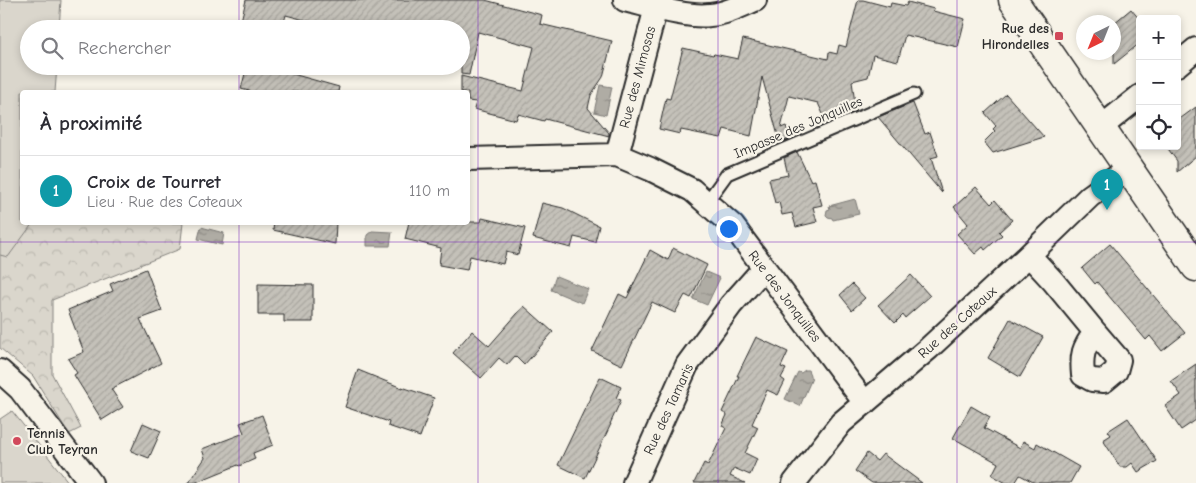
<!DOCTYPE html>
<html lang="fr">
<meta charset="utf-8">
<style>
:root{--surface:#fff;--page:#f7f7f7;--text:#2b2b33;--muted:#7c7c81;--line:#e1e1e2;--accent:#ea580c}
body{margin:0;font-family:"Comic Neue",sans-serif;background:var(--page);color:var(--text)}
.controls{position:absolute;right:15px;top:15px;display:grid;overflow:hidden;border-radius:5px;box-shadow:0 2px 8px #0003}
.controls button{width:45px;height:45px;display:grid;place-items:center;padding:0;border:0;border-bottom:1px solid var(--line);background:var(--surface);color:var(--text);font:25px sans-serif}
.compass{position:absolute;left:1076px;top:15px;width:45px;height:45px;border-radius:50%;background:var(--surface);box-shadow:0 2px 8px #0003;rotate:223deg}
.you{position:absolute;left:728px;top:228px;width:18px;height:18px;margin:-12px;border:4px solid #fff;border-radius:50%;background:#1a73e8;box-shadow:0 0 0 8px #1a73e833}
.badge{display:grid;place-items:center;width:32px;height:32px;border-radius:50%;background:var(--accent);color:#fff;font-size:16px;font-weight:700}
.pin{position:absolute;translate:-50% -41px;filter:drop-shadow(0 1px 2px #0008)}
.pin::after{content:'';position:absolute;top:26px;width:18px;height:15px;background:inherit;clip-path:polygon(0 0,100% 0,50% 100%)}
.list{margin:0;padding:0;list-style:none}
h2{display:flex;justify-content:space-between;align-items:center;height:65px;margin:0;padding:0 20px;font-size:21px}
h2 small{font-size:16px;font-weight:400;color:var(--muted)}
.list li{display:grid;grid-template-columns:32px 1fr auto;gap:15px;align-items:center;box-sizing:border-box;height:70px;padding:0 20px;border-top:1px solid var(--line)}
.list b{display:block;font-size:19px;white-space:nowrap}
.list p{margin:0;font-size:16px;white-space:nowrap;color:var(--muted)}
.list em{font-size:16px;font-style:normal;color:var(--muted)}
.icon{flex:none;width:28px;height:28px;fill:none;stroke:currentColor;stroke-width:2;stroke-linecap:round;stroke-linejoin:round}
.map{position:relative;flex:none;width:1196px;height:483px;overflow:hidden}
.search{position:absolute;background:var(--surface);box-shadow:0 2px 8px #0003;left:20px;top:20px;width:450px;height:55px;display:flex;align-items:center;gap:12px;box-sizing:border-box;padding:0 18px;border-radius:28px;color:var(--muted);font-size:19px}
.panel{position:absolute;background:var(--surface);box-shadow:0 2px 8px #0003;left:20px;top:90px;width:450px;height:135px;border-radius:5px}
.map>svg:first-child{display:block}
.forest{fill:url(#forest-crowns);stroke:#82807c}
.pitch{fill:#dad6cc;stroke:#82807c}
.water{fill:url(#water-ripples);stroke:#7a7874}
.building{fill:url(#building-hatch);stroke:#2b2b2b}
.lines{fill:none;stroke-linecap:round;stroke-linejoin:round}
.service-casing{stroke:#2b2b2b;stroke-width:15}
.minor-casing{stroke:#2b2b2b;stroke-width:26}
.tertiary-casing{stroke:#2b2b2b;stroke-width:31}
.service{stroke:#f7f3e8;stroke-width:11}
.minor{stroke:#f7f3e8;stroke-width:22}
.tertiary{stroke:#f7f3e8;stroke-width:28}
.grid{fill:none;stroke:#7b2cbf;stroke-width:1;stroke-opacity:0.55}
.poi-dot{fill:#d1495b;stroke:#f7f3e8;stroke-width:2}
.labels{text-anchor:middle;stroke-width:4.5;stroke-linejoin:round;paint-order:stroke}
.poi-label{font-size:14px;font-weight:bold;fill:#2b2b2b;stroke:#f7f3e8;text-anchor:end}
.street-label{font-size:14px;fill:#2b2b2b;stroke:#f7f3e8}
</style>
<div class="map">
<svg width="1196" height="483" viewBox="0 0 1196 483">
<defs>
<pattern id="forest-crowns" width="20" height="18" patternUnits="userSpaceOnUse" patternTransform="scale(1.25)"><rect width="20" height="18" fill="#dad6cc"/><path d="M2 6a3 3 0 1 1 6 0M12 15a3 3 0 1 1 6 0" fill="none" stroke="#bbb8af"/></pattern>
<pattern id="water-ripples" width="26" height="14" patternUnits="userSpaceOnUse" patternTransform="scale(1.25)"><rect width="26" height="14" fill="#afaca4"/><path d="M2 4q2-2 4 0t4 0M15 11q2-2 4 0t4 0" fill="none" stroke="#8f8c86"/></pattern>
<pattern id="building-hatch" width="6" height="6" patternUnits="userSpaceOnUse" patternTransform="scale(1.25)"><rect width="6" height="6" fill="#c4c1b9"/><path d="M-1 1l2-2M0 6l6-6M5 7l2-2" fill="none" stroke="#a9a69f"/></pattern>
</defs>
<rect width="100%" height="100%" fill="#f7f3e8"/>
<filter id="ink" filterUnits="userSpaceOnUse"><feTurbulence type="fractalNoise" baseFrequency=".02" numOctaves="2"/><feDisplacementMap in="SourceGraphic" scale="10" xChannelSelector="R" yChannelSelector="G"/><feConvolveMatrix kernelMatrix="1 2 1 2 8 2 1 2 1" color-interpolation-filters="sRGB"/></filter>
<g filter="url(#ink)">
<path class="forest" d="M22,222L183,223L180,249L52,300V374L81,428L69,434L33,376L0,348V256L6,230Z"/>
<path class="pitch" d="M0,0H61L59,29H29V66H57L55,92H22V222L33,223L8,257L0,255Z
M12,411L69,483H0V419Z"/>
<path class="water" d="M600,85L612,87L606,115L594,112Z
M855,199L859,214L833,220L832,218L828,217L826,215L827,210L830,209L829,206Z
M201,227L224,233L222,245L198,239Z
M372,231L392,232L390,246H367V235Z
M706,272L720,278L707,305L693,299Z
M556,276L588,289L582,303L551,290Z
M805,370H808L810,375V377L812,378L800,406L785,399L798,372L801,373Z"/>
<path class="building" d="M246,0H485L542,15L540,24L612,41L603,77L591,95L588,108L609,133V136L545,119L544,121L518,114L516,120L474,109L476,102L468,101V92H461V76L523,91L534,47L478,32L469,75L461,74V29H404L386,25L385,29H338L286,15L282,29H272L241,21Z
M858,0H863L890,7L891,3L906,6L908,2L934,9L933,11L965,19L958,47L905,35L898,61L873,55L868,77L852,81L856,111L827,123L818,103L789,96L781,128L786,126L791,138L780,143L762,77L751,136L724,129L721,138L681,130L680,134L659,129L666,98L670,99L683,48L713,55L714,54L738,59L743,39L828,59L829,52L837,54L839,45L846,47Z
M1131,9L1140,20V43L1114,64V23Z
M247,66H290L289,73L339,87L338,92H253L241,89Z
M1006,94L1044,137L993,153L984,142L995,131L993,129L996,126L985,113Z
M913,103L925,134L930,132L938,156L931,158L942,193L878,117Z
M1196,107V156L1177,172V161L1166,146H1177V121Z
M797,152L811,181L815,180L822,205L813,207L817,222L796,227L792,213L782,215L779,202L775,203L769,179L788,175L784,158Z
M976,187L991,204L995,200L1012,220L999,232L1002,235L993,243L985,250L983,247L975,254L957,234L968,224L954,207Z
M542,203L563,208L599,226L595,242L574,237L571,248L533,238Z
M482,218L525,228L518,255L506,252L503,264L470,256L467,270L439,265L441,248L405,239L409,222H481Z
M274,222H336L335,244L273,230Z
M1110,244L1185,333L1162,351L1150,336L1146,340L1097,282L1095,284L1082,268Z
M673,248L707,265L691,298L685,295L675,313L652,302L622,365L592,351L619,294L627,298L650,250L668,260Z
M146,269L162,311L140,319L161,363L111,389L123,407L102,420L74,375L77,373L68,359L84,352L68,310L113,291L110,284Z
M911,275L930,296L905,318L903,315L895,323L878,305Z
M258,284L313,285V322H284V315H258Z
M852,284L865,298L852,310L840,295Z
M524,306L553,332L524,365L515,356L507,365L499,358L481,378L453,353L472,331L489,346Z
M1010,319L1043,337L1020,377L988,358Z
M756,337L788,352L781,367L786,369L781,378L785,381L778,395L767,390L752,424L758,427L745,453L757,459L750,475L734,468L730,476L745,483H694L704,463L708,465L726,428L722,426L727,415L722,412L739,376H737Z
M1196,364V420L1181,430L1165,406L1181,395L1171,381Z
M358,370L402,388V387L434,398L420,437L388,426L389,422L345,407Z
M600,377L621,387L616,398L621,400L610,424H611L585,478L558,465Z
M971,406L990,417L984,428L1020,448L1023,441L1035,448L1037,443L1079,467L1070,483H1035L1020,475L1015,483H1006L992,475L998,463L953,438Z
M262,415L273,445L253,453L255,459L239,466L238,465L194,483H188L205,458L202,449L244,433L240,423Z
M1128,418L1157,461L1138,472L1132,463L1127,467H1120L1103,440L1111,435L1108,431Z
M143,423L161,431L149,458L131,451Z
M867,453L877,461L883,454L922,483H872L855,471Z"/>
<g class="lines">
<defs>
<path id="service" d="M706,203L727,174L914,94"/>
<path id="minor" d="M625,0C650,6 686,18 710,15C725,14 741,6 755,0
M1177,65L1196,49
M1100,128L1140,96
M617,155L658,0
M468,159L617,155L650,169L692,190L733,226L865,403
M1029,255L1053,281L1095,332C1083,348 1081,355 1083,375L1092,380L1104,381L1116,371L1119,360L1095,332
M0,371L20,389L91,483
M634,483L687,365L731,305L764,268
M794,483L841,423L929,348L1029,255L1090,196L1128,169"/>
<path id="tertiary" d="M1013,0L1196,267"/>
</defs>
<use href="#service" class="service-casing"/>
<use href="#minor" class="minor-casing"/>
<use href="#tertiary" class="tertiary-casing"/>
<use href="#service" class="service"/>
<use href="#minor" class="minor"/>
<use href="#tertiary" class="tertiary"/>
</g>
</g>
<path class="grid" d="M239,0V29M478,0V483M718,0V483M957,0V483M239,66V92M239,222V483M0,242H1196"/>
<g class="poi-dot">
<rect x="1054" y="31" width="10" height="10" rx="2.5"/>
<circle cx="17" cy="441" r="5"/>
</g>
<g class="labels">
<g class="poi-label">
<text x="1049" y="33">Rue des<tspan x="1049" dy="16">Hirondelles</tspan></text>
<text x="27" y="438" text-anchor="start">Tennis<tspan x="27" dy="16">Club Teyran</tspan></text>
</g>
<g class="street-label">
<text transform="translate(637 77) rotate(-75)" y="5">Rue des Mimosas</text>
<text transform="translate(798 127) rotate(-23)" y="5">Impasse des Jonquilles</text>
<text transform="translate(785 296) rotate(53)" y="5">Rue des Jonquilles</text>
<text transform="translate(957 322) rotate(-42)" y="5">Rue des Coteaux</text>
<text transform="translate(668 409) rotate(-65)" y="5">Rue des Tamaris</text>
</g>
</g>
</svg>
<div class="controls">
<button>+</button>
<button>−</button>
<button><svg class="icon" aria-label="locate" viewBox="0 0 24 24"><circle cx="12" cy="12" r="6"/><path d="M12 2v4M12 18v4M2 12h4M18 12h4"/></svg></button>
</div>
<svg class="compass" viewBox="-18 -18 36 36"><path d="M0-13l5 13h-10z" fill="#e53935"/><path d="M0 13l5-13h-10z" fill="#7c7c81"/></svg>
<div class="you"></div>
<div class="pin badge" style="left:1107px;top:210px;background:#0f9aa8">1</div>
<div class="search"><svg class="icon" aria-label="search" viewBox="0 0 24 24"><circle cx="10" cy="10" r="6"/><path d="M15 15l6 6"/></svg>Rechercher</div>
<section class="panel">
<h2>À proximité<small></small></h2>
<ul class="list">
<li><span class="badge" style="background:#0f9aa8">1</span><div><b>Croix de Tourret</b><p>Lieu · Rue des Coteaux</p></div><em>110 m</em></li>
</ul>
</section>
</div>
